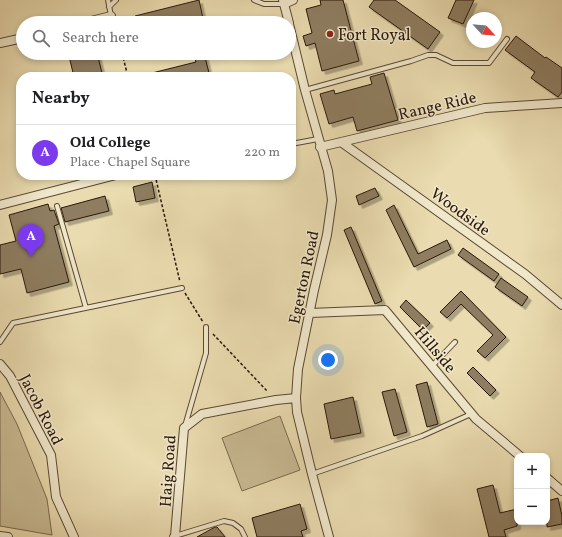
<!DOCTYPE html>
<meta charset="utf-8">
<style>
:root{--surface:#fff;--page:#f2f2f2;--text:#202124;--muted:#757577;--line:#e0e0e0;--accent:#7c3aed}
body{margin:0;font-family:Vollkorn,serif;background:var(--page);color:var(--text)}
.controls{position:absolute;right:12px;bottom:12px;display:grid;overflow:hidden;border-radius:8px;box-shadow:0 2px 6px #0003}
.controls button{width:36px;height:36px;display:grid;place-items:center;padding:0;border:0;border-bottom:1px solid var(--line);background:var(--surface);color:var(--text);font:20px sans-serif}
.compass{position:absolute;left:466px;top:12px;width:36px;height:36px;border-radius:50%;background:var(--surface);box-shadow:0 2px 6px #0003;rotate:116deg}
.you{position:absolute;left:328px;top:360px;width:14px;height:14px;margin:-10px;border:3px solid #fff;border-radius:50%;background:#1a73e8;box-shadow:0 0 0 6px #1a73e833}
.badge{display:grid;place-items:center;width:26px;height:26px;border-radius:50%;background:var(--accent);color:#fff;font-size:13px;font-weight:700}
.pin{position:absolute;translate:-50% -33px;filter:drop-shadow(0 1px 2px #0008)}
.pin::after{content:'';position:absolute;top:21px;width:14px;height:12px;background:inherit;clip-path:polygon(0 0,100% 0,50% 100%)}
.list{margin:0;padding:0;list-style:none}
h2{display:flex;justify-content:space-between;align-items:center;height:52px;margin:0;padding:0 16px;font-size:17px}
h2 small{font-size:13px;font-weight:400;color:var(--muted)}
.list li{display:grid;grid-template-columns:26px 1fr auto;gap:12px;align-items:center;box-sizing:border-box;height:56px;padding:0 16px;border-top:1px solid var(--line)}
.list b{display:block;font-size:15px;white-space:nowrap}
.list p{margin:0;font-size:13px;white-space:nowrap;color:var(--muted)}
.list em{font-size:13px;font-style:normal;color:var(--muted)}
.icon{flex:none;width:22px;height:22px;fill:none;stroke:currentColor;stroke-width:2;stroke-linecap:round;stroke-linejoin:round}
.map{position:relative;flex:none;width:562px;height:537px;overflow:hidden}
.search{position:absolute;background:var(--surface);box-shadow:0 2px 6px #0003;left:16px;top:16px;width:280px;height:44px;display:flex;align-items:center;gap:10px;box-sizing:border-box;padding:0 14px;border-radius:22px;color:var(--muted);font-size:15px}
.panel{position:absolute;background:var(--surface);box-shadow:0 2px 6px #0003;left:16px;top:72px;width:280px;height:108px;border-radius:16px}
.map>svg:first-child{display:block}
.green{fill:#c9bb94;stroke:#7a694e}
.building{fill:#8e7d60;stroke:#2a1709;filter:url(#shadow)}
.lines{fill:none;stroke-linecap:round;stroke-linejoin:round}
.lane-casing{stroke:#5a4833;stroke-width:6}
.street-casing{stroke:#5a4833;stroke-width:10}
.path{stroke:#2a1709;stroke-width:1.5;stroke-dasharray:3 2;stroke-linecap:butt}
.lane{stroke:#f1e8cc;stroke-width:4}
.street{stroke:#f1e8cc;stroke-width:8}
.poi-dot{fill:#8f2418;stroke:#f1e8cc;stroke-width:1.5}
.labels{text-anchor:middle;stroke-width:3;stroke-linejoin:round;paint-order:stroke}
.poi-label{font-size:16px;fill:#2a1709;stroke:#f1e8cc;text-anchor:start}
.street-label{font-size:16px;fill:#2a1709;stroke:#f1e8cc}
</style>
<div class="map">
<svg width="562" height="537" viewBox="0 0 562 537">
<defs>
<filter id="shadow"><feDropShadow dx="3.5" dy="3.5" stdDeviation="0" flood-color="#0004"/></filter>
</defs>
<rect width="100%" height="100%" fill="#eadcb0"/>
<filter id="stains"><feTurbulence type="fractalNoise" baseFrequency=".005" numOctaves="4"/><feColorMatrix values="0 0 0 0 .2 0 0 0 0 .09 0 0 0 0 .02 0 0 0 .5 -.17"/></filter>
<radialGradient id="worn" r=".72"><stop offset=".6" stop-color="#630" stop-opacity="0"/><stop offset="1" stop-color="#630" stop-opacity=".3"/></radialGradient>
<path class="green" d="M0,392L17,424L47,499L52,535L0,526Z
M280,416L300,470L242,491L222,438Z"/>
<path class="building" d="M199,0L204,23H137L135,16Z
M320,0H343L359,61L322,71L315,43L306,46L303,36L312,33L306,9L321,5Z
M374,0H395L440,32L428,49L369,7Z
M456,0H474L463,24L448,18Z
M516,36L545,58L546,57L562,68V92L558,97L531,78L535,72L505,50Z
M82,53H97L103,77H74L69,56Z
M193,53H204L210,77H148V74L196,62Z
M384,73L398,120L357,131L353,117L329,124L320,94L334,90L335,94L372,84L370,77Z
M152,182L155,198L136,202L133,187Z
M375,188L379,196L359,205L356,196Z
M105,196L109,211L65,222L61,208Z
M48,204L50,211L54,210L59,224L54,226L69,282L27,293L21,269L0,274V245L16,241L9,215Z
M394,205L418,254L447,240L451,249L414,267L386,210Z
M351,227L382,301L375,304L344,230Z
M463,248L499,274L494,281L458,255Z
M501,278L528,297L522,306L495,287Z
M461,291L506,337L485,358L477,351L493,335L461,304L447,318L440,312Z
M406,300L430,323L423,330L400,307Z
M473,367L496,390L490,396L467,373Z
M427,382L438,424L427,427L416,385Z
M395,389L407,432L394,436L382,392Z
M353,397L361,433L331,439L324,404Z
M493,485L500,513L517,509V526L504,530L506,537H489L477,489Z
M558,498L562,516V524L547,527V501Z
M300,504L307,529L301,531L303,537H257L252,518Z
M215,527H217L225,537H197Z"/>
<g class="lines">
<defs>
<path id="lane" d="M108,0L111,16
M254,0L264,4H284
M109,7L116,0
M305,90L411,61L428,55H436L453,63H489L507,39
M291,144L318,139
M57,206L86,308
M0,342L13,323L182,288
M432,366L455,342
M185,426L206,353V327
M312,474L422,436L471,414
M175,536L224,521L233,523L241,529L245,537"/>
<path id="street" d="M283,0L289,23
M284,4L293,0
M83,23L111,16
M289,24L305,90L328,171L332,200L327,235L314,290L298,369L296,398L297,412L312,474L329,537
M0,43L23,38
M341,142L525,274L562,305
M320,147L485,108L562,103
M0,205L116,175
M310,313L385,310L476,419L520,456
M0,364L10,376L51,455L56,497L74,537
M547,478L562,491
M0,536L8,537
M174,537L175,536L184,428L202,414L276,400L296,398"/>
</defs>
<use href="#lane" class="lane-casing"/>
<use href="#street" class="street-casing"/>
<path class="path" d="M122,53L128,77
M155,175L180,282
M185,293L203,322
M213,334L268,392"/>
<use href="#lane" class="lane"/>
<use href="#street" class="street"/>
</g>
<circle class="poi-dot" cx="330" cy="34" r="4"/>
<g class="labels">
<g class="poi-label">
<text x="338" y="40">Fort Royal</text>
</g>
<g class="street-label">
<text transform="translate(437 105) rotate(-13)" y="6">Range Ride</text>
<text transform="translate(461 211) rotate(36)" y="6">Woodside</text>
<text transform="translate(303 277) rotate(-78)" y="6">Egerton Road</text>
<text transform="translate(436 349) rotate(50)" y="6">Hillside</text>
<text transform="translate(42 409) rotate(63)" y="6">Jacob Road</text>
<text transform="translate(167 471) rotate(-86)" y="6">Haig Road</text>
</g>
</g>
<rect width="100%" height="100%" filter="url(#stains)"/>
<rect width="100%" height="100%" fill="url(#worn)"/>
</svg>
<div class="controls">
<button>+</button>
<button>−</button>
</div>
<svg class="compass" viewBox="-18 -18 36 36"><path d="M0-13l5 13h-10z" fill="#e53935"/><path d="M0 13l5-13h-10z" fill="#757577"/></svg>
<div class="you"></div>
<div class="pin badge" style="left:31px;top:257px">A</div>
<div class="search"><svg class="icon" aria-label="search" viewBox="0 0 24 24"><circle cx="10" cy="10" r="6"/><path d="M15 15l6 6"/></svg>Search here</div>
<section class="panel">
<h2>Nearby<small></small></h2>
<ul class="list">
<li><span class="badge">A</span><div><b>Old College</b><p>Place · Chapel Square</p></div><em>220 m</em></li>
</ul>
</section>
</div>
